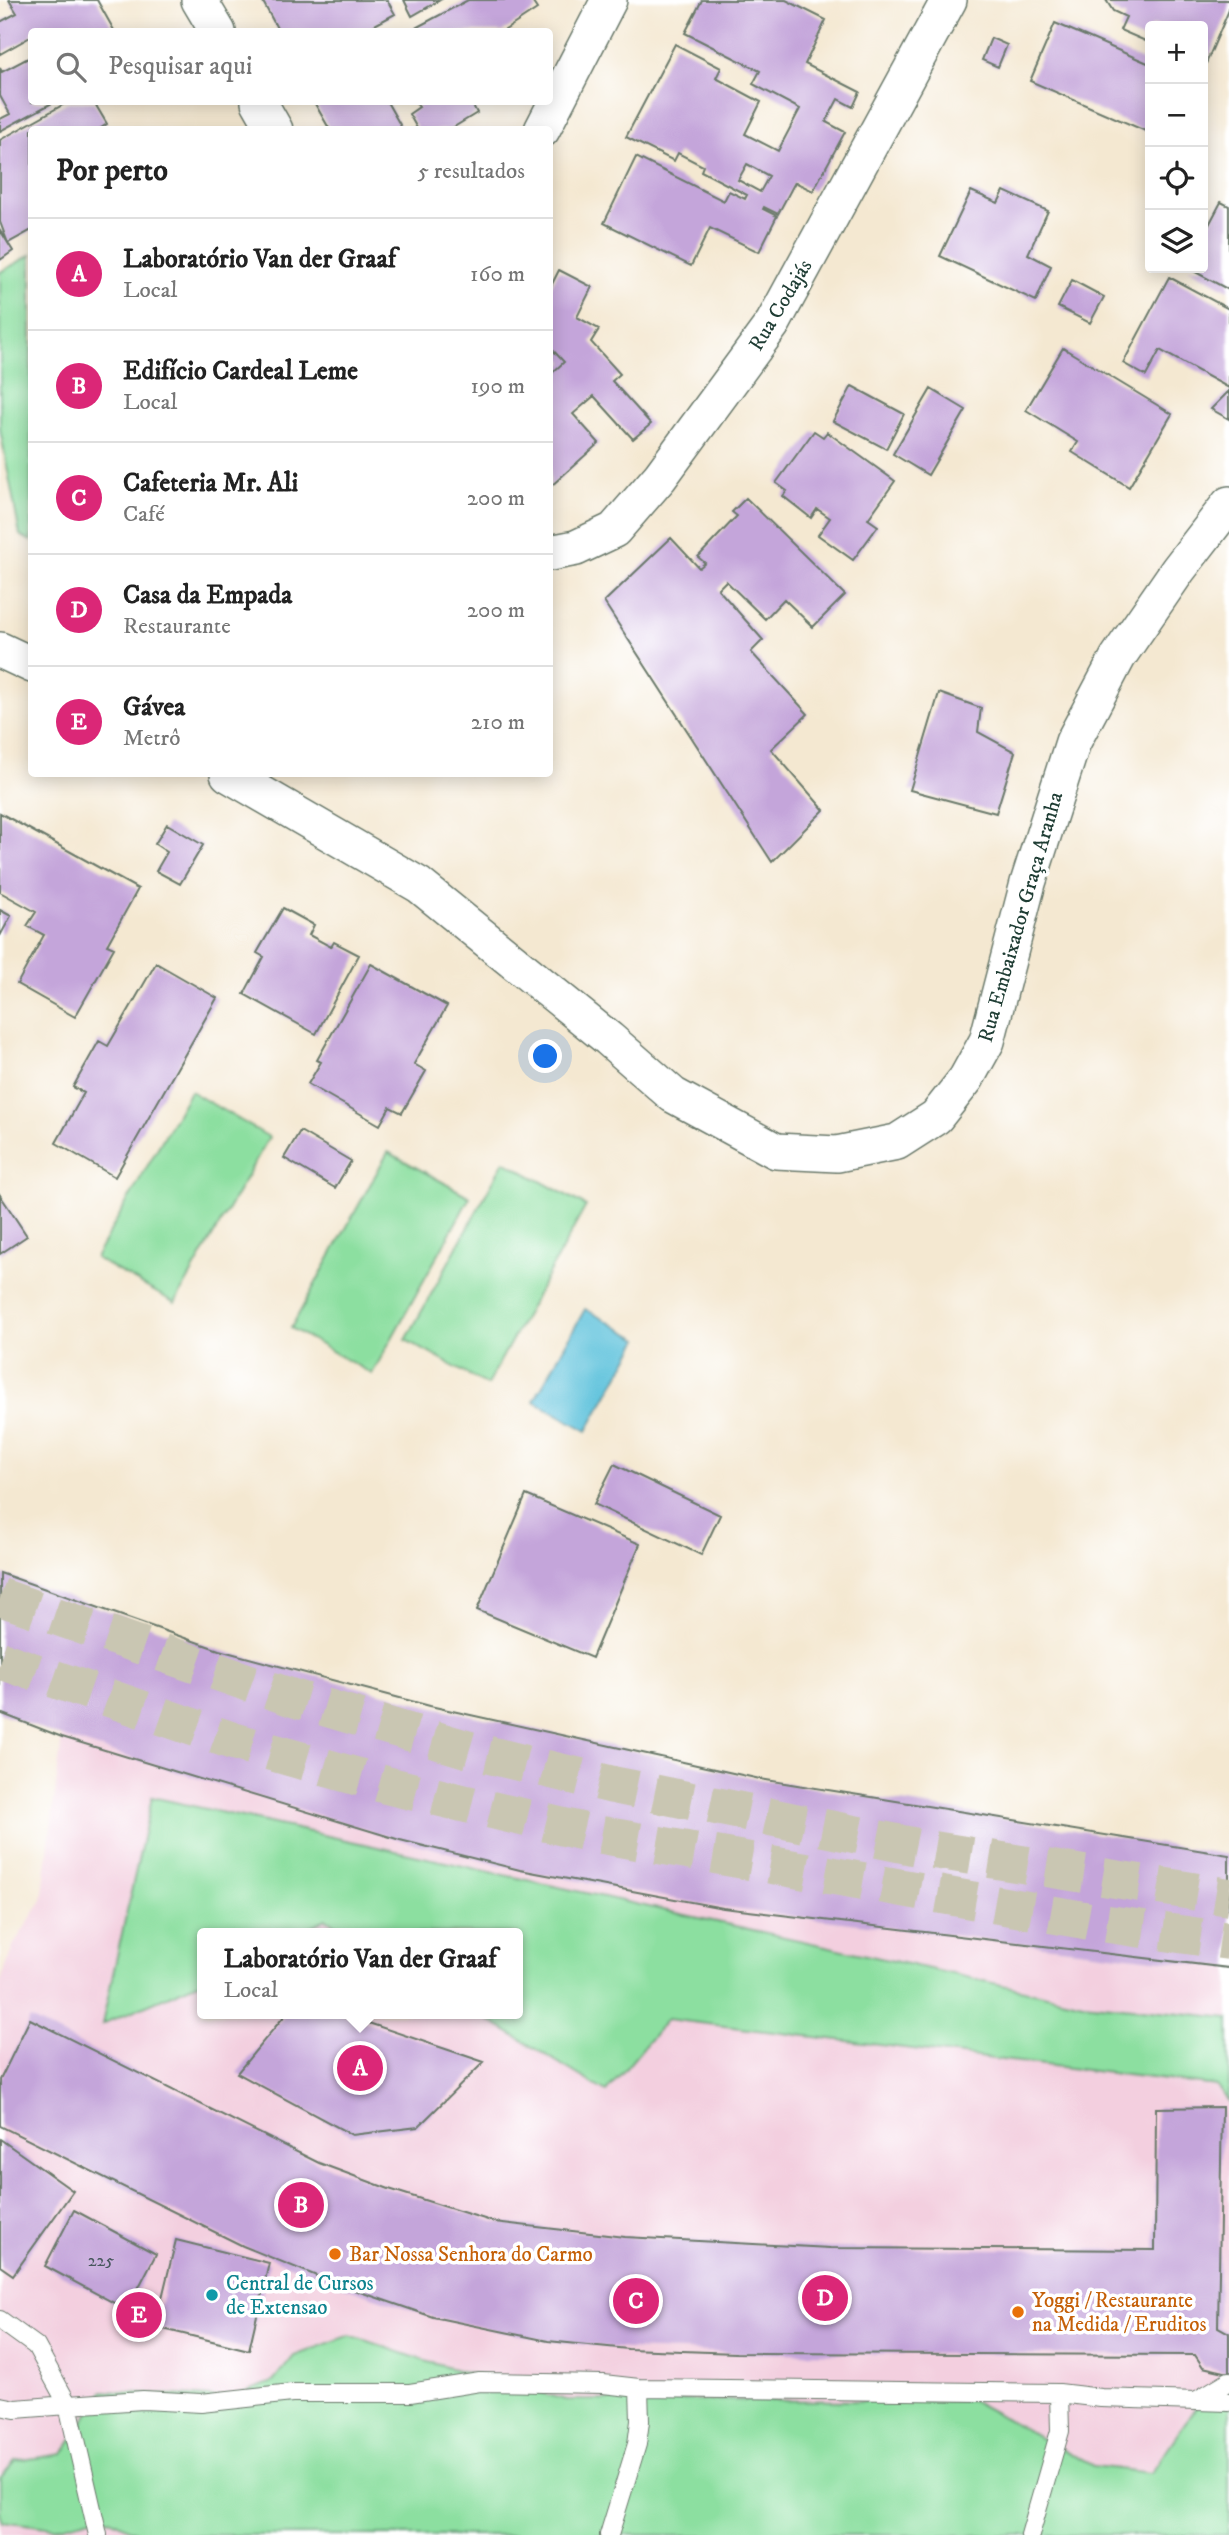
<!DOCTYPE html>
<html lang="pt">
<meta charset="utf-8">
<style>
:root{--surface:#fff;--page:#f6f6f6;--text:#222;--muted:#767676;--line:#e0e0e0;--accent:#db2777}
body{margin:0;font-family:"IM FELL DW Pica",serif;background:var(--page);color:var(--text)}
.controls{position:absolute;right:21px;top:21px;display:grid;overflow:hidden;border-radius:7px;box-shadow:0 4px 18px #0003}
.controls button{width:63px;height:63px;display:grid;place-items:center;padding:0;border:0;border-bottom:2px solid var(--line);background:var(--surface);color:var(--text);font:35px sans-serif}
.you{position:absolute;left:546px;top:1057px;width:24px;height:24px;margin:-18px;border:5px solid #fff;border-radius:50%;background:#1a73e8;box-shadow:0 0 0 10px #1a73e833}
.badge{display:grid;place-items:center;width:46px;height:46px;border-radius:50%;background:var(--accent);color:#fff;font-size:23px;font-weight:700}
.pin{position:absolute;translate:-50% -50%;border:4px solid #fff;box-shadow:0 2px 7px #0006}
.popup{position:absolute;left:197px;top:1928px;width:326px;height:91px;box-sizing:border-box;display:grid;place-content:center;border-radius:7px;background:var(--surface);filter:drop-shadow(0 2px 5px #0005);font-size:23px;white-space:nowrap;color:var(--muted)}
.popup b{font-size:26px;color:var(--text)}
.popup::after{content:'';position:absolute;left:50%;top:100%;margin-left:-14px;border:14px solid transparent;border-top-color:var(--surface)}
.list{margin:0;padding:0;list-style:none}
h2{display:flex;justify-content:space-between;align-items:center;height:91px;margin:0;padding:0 28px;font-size:30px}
h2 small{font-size:23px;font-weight:400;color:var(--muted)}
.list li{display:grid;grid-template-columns:46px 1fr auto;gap:21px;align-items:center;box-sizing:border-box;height:112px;padding:0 28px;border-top:2px solid var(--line)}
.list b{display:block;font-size:26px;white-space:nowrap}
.list p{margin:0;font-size:23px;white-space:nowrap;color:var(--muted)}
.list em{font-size:23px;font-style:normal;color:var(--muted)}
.icon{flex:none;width:38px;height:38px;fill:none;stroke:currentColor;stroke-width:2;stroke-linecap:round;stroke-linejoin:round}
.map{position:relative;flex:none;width:1229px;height:2535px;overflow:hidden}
.search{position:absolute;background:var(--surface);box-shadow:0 4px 18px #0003;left:28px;top:28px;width:525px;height:77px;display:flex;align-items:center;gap:18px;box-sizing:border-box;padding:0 24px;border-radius:7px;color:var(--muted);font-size:26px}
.panel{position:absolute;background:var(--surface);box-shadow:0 4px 18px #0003;left:28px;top:126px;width:525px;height:651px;border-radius:7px}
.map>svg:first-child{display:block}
.built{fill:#f3cfdf;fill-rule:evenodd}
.green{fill:#8cdfa0;stroke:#568e6a;stroke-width:2}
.water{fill:#5ec2dc;stroke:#3e8088;stroke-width:2}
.building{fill:#c4a5da;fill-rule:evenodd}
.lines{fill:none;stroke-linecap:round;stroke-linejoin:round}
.highway-tunnel{stroke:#c9c6b2;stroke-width:38;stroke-dasharray:38 19;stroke-linecap:butt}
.lane-casing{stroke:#6a796b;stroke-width:20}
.street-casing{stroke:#6a796b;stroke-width:38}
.lane{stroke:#fff;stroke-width:18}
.street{stroke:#fff;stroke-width:35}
.food-dot{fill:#e8710a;stroke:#fff;stroke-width:2.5}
.culture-dot{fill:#0f9aa8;stroke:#fff;stroke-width:2.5}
.labels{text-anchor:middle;stroke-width:7;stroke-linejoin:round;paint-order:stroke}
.number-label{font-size:18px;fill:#48575e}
.street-label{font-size:21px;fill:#1f3d34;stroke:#fff}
.food-label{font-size:21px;fill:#c56008;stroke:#fff;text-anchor:start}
.culture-label{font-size:21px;fill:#0d838f;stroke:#fff;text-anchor:start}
</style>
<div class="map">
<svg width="1229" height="2535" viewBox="0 0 1229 2535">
<rect width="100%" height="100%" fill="#fff"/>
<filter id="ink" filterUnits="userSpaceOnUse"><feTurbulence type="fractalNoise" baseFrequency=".0143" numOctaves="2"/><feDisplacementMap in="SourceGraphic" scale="14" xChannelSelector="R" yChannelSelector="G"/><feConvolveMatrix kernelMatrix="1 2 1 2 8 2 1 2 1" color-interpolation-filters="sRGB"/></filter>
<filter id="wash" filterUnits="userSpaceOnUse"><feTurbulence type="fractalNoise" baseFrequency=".00686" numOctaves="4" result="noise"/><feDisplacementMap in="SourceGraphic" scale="28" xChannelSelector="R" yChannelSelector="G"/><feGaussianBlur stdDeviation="1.57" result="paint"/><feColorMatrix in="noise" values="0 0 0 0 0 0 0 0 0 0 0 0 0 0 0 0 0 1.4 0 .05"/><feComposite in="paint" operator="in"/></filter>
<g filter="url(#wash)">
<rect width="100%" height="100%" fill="#f4e8d1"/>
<path class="built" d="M62,1737L520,1870L723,1908L1229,1968V2535H0V1984L13,1946L42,1900ZM202,1933H518V2014H202Z"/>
<path class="green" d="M31,255V541L20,535L0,429V272Z
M190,1091L269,1137L175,1303L95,1258Z
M388,1152L470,1197L372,1374L291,1328Z
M504,1161L586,1206L487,1385L406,1340Z
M152,1797L1083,2003L1229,2018V2101L1216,2086L667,2019L606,2092L479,2014H518V1933H349L326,1919L298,1933H202V1981L102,2024Z
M350,2335L428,2362L567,2400L973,2401L1093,2466L1151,2473L1197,2405L1229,2383V2535H142L102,2515L54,2528L3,2521L0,2513V2478L15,2461L63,2454L103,2391L229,2398L273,2382L294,2356Z"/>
<path class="water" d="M585,1309L639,1339L587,1431L534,1401Z"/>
<g id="blocks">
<path class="building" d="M9,0H97L115,32H32V36L0,54V22L17,13Z
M262,0H387L395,14L362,32H279Z
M404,0H440L412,16Z
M468,0H531L537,9L502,32H408Z
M702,0H786L826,20L805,64L860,92L853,107L838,99L826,122L845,132L813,191L795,182L778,214L764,207L763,209L777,216L759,252L710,228L691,266L604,223L636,157L724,201L729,191L745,199L747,195L701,171L703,166L678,153L674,161L626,137L675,44L721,68L716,78L761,102L745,134L778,151L800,109L753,84L760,71L685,33ZM747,164L769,176L760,192L738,180Z
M1106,0H1229V10L1205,66L1203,65V26H1150V43L1120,30L1126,17L1113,11Z
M1055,23L1150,64V133L1030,81Z
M991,38L1007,45L998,67L982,60Z
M32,56V102H54L0,131V119L10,114L0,96V68L2,72Z
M68,102H94L107,124L98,130H32V230L8,243L13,251L0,260V230L8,243L0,222V140Z
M314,102H387L403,130H330Z
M415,102H471L477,113L449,130H418L409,114L419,107Z
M971,191L998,203L1004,191L1048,211L1028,254L1051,266L1036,301L940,256Z
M1221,202L1229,206V290L1188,268H1203V236Z
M559,270L592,287L577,317L599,329L591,342L620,374L612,381L651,424L633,439L594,396L573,414L599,443L550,487V375L564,362L550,347V288Z
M1169,277L1229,309V388L1160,350L1146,376L1123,363Z
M1072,280L1104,297L1090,323L1058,307Z
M1063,348L1172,414L1129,487L1072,452L1078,442L1026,410Z
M852,386L904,414L886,449L833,421Z
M931,389L966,410L928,475L893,454Z
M1229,391V419L1211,409Z
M814,431L823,437L827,432L895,481L868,519L878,526L853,560L818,535L830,518L817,509L811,518L783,496L787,491L776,483Z
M746,498L845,595L813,627L784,599L765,619L726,581L718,589L763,640L751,652L808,714L771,749L824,810L772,862L604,602L671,538L699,568L705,563L698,557L737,516L732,512Z
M939,693L981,708L978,732L1015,752L996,813L910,790Z
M0,813L138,889L107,945L114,948L75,1017L17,984L44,935L27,926L36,912L0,892Z
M167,824L203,845L180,884L156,871L167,852L155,844Z
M283,908L314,925L309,935L331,947L334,942L359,955L316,1034L244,994L264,957L257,953Z
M0,910L11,916L0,936Z
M156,963L217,998L115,1177L56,1143L84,1093L73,1087L99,1041L108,1046Z
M371,964L447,1006L414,1064L426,1071L402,1113L390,1107L380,1125L308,1084L321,1062L317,1060Z
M300,1131L351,1161L335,1188L284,1158Z
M0,1195L27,1236L0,1254Z
M614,1464L720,1515L701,1555L594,1504Z
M526,1495L640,1544L592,1658L477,1610Z
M0,1573L219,1650L430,1706L760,1779L1229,1855V1968L723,1908L520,1870L400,1840L62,1737L0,1713Z
M286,2014H342L484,2062L418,2127L352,2135L237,2073Z
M30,2019L319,2163L389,2189L494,2222L625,2237L830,2248L1155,2250L1156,2108L1222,2107L1218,2327L1229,2333V2373L1203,2367L1195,2355L736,2353L628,2349L548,2341L433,2317L334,2283L243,2246L0,2126V2080Z
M0,2139L73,2191L13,2275L0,2266Z
M74,2210L156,2254L127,2310L45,2266Z
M176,2240L269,2263L249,2350L155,2327Z"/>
</g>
</g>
<g filter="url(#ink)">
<use href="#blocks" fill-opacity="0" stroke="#6a796b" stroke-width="2"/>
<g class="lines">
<path class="highway-tunnel" d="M0,1597L293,1698L473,1751L613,1785L927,1849L1229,1897
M0,1660L233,1741L386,1785L585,1832L1101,1923L1229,1941"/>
<defs>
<path id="lane" d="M0,2320L36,2346L68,2405L143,2400L201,2403L292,2393H410L480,2382L603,2384L639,2388L1059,2393L1101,2398L1229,2402
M1196,2401L1229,2381
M0,2406L15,2409L68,2405L98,2535
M609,2535L637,2444L640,2421L639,2388
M1030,2535L1060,2431L1059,2393"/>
<path id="street" d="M199,0L218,32
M259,102L275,130
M542,130L609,0
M550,553L576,548L614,530L660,477L773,323L949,0
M0,650L32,665
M228,774L419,885L609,1039L673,1095L776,1151L837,1154L897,1142L936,1117L966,1079L987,1041L1028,883L1073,742L1118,657L1178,570L1229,504"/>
</defs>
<use href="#lane" class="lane-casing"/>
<use href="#street" class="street-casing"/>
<use href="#lane" class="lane"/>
<use href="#street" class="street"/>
</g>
</g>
<g class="food-dot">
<circle cx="335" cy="2254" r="7"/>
<circle cx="1018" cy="2312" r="7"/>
</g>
<circle class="culture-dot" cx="212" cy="2295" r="7"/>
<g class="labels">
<g class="number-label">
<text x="101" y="2266">225</text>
</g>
<g class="street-label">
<text transform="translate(780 305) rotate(-59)" y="7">Rua Codajás</text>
<text transform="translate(1020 917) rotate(-74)" y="7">Rua Embaixador Graça Aranha</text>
</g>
<g class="food-label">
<text x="349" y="2261">Bar Nossa Senhora do Carmo</text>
<text x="1032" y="2307">Yoggi / Restaurante<tspan x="1032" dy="24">na Medida / Eruditos</tspan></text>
</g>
<g class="culture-label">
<text x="226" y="2290">Central de Cursos<tspan x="226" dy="24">de Extensao</tspan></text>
</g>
</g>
</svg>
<div class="controls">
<button>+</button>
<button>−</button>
<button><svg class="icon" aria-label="locate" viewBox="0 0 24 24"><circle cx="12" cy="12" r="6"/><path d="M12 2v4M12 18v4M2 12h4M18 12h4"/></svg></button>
<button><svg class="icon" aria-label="layers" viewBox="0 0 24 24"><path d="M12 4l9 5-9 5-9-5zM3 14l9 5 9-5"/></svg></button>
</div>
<div class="you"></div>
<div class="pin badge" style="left:360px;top:2068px">A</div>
<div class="popup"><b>Laboratório Van der Graaf</b>Local</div>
<div class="pin badge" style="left:301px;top:2205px">B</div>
<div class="pin badge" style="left:636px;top:2301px">C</div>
<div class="pin badge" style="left:825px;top:2298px">D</div>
<div class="pin badge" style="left:139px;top:2315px">E</div>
<div class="search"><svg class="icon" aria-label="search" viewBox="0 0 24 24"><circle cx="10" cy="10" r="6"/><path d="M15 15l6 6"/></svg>Pesquisar aqui</div>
<section class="panel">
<h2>Por perto<small>5 resultados</small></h2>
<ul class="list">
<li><span class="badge">A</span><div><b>Laboratório Van der Graaf</b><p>Local</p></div><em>160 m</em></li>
<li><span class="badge">B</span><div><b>Edifício Cardeal Leme</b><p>Local</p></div><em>190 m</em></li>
<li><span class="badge">C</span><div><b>Cafeteria Mr. Ali</b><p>Café</p></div><em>200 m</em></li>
<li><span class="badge">D</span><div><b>Casa da Empada</b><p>Restaurante</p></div><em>200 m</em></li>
<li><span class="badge">E</span><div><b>Gávea</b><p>Metrô</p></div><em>210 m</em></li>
</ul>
</section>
</div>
